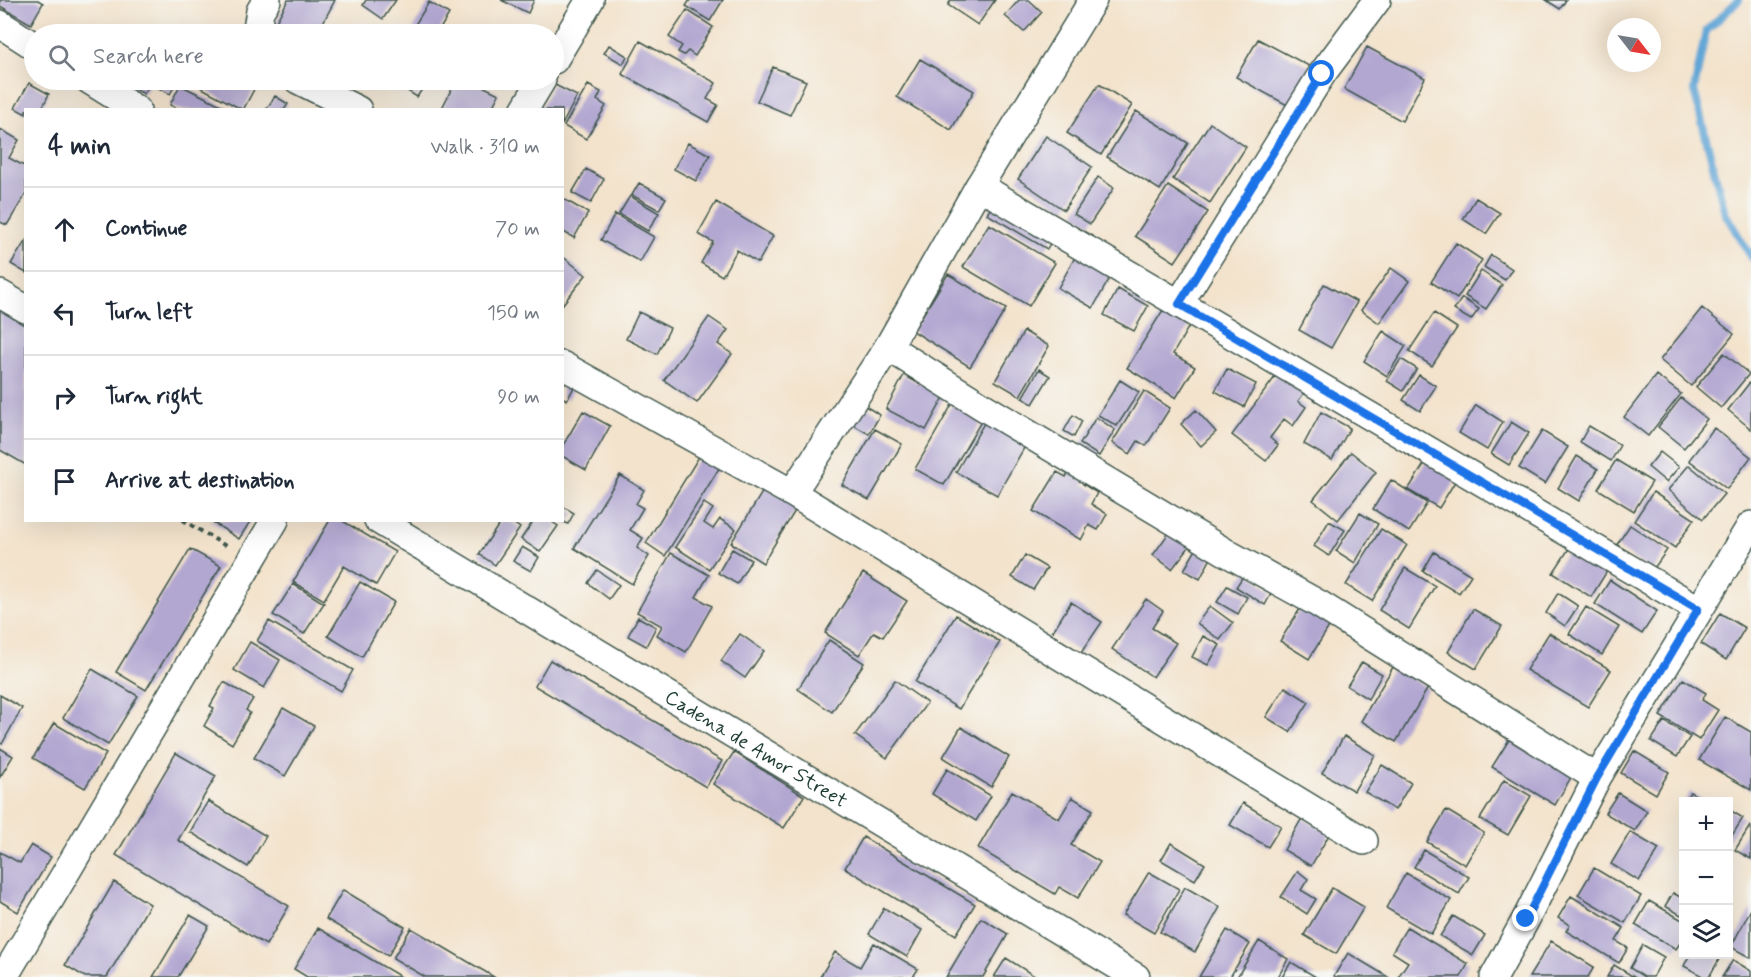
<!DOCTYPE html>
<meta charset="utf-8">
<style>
:root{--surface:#fff;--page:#f2f2f3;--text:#1f2937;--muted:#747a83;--line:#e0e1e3}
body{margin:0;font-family:Mynerve,sans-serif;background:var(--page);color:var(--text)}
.controls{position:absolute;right:18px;bottom:18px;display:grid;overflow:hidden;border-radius:0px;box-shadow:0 6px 24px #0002}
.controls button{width:54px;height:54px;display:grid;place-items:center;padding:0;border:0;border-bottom:2px solid var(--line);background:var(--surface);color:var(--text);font:30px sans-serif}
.compass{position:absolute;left:1607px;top:18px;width:54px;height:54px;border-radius:50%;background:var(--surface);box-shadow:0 6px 24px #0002;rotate:121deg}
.stop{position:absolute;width:18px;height:18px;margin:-14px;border:4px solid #1a73e8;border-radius:50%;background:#fff}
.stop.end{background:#1a73e8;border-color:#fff;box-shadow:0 2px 6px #0008}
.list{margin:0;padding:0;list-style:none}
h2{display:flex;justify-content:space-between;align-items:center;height:78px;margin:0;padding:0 24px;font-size:26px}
h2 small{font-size:20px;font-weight:400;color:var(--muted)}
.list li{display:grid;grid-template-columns:39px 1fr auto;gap:18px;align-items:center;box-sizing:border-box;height:84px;padding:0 24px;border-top:2px solid var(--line)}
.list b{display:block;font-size:22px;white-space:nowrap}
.list em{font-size:20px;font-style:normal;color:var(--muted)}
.icon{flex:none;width:33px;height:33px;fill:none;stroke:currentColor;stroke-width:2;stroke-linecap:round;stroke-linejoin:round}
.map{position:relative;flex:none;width:1751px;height:977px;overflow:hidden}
.search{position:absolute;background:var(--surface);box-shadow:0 6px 24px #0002;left:24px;top:24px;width:540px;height:66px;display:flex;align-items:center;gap:15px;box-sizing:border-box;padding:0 21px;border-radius:33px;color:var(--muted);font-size:22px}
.panel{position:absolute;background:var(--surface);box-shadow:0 6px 24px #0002;left:24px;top:108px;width:540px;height:414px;border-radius:0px}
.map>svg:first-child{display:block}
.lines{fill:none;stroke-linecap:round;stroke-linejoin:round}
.stream{stroke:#60a6d6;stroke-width:8}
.building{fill:#b2a7d1}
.minor-casing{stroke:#3f564b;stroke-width:30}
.path{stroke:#3f564b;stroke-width:4;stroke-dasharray:4.5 4.5;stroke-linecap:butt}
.minor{stroke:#fff;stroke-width:27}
.route{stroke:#1a73e8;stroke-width:8}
.labels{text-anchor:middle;stroke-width:4.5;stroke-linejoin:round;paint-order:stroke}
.street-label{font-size:20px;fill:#1f3d34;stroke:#f6f6f2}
</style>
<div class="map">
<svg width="1751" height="977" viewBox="0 0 1751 977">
<rect width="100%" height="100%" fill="#f6f6f2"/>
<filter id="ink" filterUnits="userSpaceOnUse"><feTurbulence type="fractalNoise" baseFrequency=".0167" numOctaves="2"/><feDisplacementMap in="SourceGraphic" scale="12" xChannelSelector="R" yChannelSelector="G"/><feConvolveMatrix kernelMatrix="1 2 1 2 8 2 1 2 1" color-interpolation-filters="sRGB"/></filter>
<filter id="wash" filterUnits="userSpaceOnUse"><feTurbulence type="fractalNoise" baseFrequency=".008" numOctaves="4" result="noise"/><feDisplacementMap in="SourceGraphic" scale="24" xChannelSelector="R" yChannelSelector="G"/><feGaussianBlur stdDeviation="1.35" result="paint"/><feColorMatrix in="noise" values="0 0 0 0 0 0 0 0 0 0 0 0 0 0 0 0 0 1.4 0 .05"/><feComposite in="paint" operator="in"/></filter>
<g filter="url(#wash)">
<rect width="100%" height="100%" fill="#f3e3cc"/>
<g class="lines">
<path class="stream" d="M1739,0L1706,31L1694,90L1725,213L1751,257"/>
</g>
<g id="blocks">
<path class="building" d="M0,0H38L43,3L31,24L0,6Z
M288,0H335L317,34H277L271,31Z
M366,0H396L383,19L363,5Z
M501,0H534L528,13Z
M690,0H723L710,21L686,6Z
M951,0H995L978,25L948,5Z
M1019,0H1029L1042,12L1024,32L1005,16Z
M1546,0H1566L1560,9Z
M429,2L449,14L437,34H424L413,28Z
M687,10L713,27L695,56L688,51L684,55L678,52L682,46L669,37Z
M1258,39L1311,67L1289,106L1236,77Z
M640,41L716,83L707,99L718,105L708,122L622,74Z
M609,45L627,56L623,64L604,53Z
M1367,47L1425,78L1402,121L1344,89Z
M920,59L974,91L951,130L897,97Z
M773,67L806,81L790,115L757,101Z
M129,80H152L144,94L126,84Z
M156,80H178L170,94L153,85Z
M187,80H259L243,110Z
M390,80H428L417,97Z
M456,80H470L499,94L491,110H441Z
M29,83L49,94L41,110H26V114L15,108Z
M553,84L577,96L562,125V110H540Z
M1099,84L1132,105L1101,155L1067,133Z
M180,85L231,110H180L170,105Z
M588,85L601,92L597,100L606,106L586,139L564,126Z
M275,96L288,104L284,110H266Z
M1136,111L1188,143L1160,190L1107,157Z
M1210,123L1246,147L1210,203L1173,179Z
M0,129L19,140L9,158L26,167V194L7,225L0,222Z
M1046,136L1092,167L1064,210L1018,179Z
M688,143L710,155L696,181L674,169Z
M586,169L604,179L591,203L572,193Z
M1098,177L1114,188L1090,224L1074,214Z
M639,183L666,198L659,210L632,195Z
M1168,186L1208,212L1175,262L1135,236Z
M630,196L659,213L648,231L619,214Z
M562,198L588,213L574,238L562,231Z
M1476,198L1500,213L1486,234L1463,219Z
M996,199L1055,234L1047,249L987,214Z
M716,202L773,236L758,263L737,250L722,276L701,263L713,242L698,234Z
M615,214L654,237L640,262L601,240Z
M989,224L1055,263L1029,306L963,267Z
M26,240V273L11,264Z
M1456,243L1482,260L1457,299L1431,282Z
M1078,252L1113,272L1093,308L1058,288Z
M1491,255L1512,269L1505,280L1484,267Z
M562,256L586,275L562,305Z
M1391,268L1409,281L1379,323L1361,310Z
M1481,271L1502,285L1486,309L1465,296Z
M948,274L1006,309L970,367L913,331Z
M1324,284L1357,302L1331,348L1299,330Z
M1118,289L1148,306L1134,331L1104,315Z
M1462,298L1479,309L1471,320L1454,310Z
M1702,308L1734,334L1691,386L1660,360Z
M0,310L26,326V465L0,450Z
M1163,310L1189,326L1173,354L1195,367L1176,398L1127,368Z
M639,312L670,328L657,354L626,339Z
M1434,313L1457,328L1432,366L1409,351Z
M709,317L728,330L718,344L732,354L697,403L664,380Z
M1024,331L1049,346L1020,396L995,381Z
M1383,331L1406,346L1387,376L1364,361Z
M1724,353L1749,374L1721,408L1696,387Z
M1401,359L1417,369L1403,391L1387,381Z
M1039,369L1050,376L1033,404L1022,398Z
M1227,369L1256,384L1244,407L1215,391Z
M562,371L578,380L567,400L562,397Z
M1278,373L1305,392L1298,401L1306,407L1293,426L1284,419L1270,438L1278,445L1266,461L1232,435Z
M904,375L921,385L926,376L949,388L926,430L886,409Z
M1419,375L1436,386L1420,411L1403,400Z
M1656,375L1681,394L1648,436L1624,417Z
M1120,380L1139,392L1117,426L1098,415Z
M1751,381V429L1728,410Z
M1144,391L1170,408L1146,446L1138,441L1130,454L1112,443Z
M957,396L986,413L944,485L915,469Z
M1681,398L1707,419L1684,448L1658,427Z
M857,401L880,415L869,434L846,421Z
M1476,405L1503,422L1487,450L1459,433Z
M1196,410L1216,432L1201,446L1181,424Z
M583,411L610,426L586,470L562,456V447Z
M1321,412L1350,428L1332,460L1304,444Z
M1073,415L1082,421L1074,437L1064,431Z
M1096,417L1115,430L1099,456L1080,444Z
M987,418L1028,441L997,495L956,472Z
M1511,422L1529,433L1509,465L1491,454Z
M1589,426L1620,445L1611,461L1580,442Z
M1714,428L1751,457L1727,489L1689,460Z
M875,429L902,444L869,500L842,485Z
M1542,431L1568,447L1545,484L1519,468Z
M703,450L723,462L665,556L646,543Z
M1351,452L1376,472L1338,520L1313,500Z
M1660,452L1679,467L1666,482L1648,467Z
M1577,456L1598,469L1579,501L1558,488Z
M1616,460L1652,482L1634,511L1598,489Z
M1426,461L1456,480L1439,508L1408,490Z
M1689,465L1724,494L1703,519L1668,490Z
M1072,466L1088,475L1083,484L1097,493L1091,504L1107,514L1098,530L1089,525L1081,540L1033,511L1057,472L1066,477Z
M620,475L644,490L636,504L643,508L630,530L643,538L637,548L649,556L632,584L574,548Z
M1391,480L1427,503L1409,532L1373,509Z
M766,486L798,506L763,563L731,543Z
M1653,492L1694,519L1675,548L1634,521Z
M704,503L713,509L704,523L713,529L720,519L736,529L709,569L675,547Z
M562,506L574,513L568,524L562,521Z
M1360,513L1378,524L1355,563L1336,551Z
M209,520H251L239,539Z
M330,520H341L395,552L376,585L344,566L324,600L293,582Z
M502,520H509L520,528L495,565L479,554Z
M534,520H549L558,526L540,552L521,539Z
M1329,521L1345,530L1329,556L1314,546Z
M1630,525L1667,550L1652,571L1616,546Z
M1173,527L1193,542L1172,569L1153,555Z
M1381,529L1407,545L1372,601L1346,585Z
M1572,544L1609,568L1591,597L1553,573Z
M1198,546L1213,554L1200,579L1184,570Z
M522,547L539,557L531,571L513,561Z
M190,549L221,566L146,690L116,672Z
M732,549L751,560L737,584L718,573Z
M1434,552L1471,575L1459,593L1423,571Z
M671,553L709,575L696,597L712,606L686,652L657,635L662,626L637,612Z
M1025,555L1047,568L1033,590L1012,577Z
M1405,568L1435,586L1409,629L1379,610Z
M597,570L619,585L609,599L588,583Z
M1247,570L1272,592L1265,605L1236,587Z
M863,573L907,601L883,637L874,632L859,655L825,633Z
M1610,580L1657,611L1642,634L1595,604Z
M360,582L394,602L362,657L328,636Z
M293,584L324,603L304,634L273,615Z
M1227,586L1247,597L1238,614L1217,602Z
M1558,593L1578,606L1565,626L1546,613Z
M1146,599L1163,611L1152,628L1176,643L1153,677L1112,649Z
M1071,602L1102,622L1081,653L1051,634Z
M1303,604L1332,622L1309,659L1280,641Z
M1210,606L1233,623L1220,640L1197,623Z
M1586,607L1619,627L1602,655L1569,634Z
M1473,609L1502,626L1476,669L1448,652Z
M1720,613L1745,628L1726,660L1701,644Z
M956,615L1000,642L959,709L915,682Z
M638,617L656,627L646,646L628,636Z
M269,621L353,670L341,691L257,641Z
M1549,633L1611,670L1588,707L1526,670Z
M740,634L764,651L745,678L721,661Z
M1203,636L1220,645L1208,665L1192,657Z
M829,640L864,663L832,712L798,689Z
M250,642L280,660L264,688L234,670Z
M550,660L722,761L706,787L535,686Z
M1362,662L1382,674L1368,699L1347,686Z
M1393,667L1428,688L1396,742L1361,721Z
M92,669L138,696L108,745L63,718Z
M1683,679L1706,693L1702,700L1718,710L1699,740L1660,716Z
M895,680L927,703L887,758L855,735Z
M224,682L253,699L246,710L250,713L232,744L204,726L214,708L210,706Z
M1285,687L1309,702L1290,732L1266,717Z
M0,695L22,708L2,744L0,743Z
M283,708L314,726L285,776L254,758Z
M1725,717L1751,732V790L1699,760Z
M1664,721L1690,737L1677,757L1651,741Z
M54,723L106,754L85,788L33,758Z
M961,727L1009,757L991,787L943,757Z
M1512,735L1574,772L1555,805L1492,767Z
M1344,736L1375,755L1354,791L1322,773Z
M0,748L13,756L0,777Z
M1634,751L1669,772L1656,794L1621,773Z
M734,752L804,796L784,828L713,784Z
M176,753L216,776L178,840L289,906L266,945L116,855Z
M1382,765L1411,783L1395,810L1365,792Z
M947,769L991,796L976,821L932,794Z
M1504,780L1531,796L1508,835L1480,819Z
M1012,791L1059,819L1072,797L1093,810L1071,845L1100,862L1078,898L1059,887L1055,894L978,848Z
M1690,792L1707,802H1684Z
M1618,793L1647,811L1635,831L1605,813Z
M208,801L266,836L248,867L190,832Z
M1243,803L1281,826L1268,847L1230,825Z
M1728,809L1743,818L1728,842Z
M1446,810L1484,833L1465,865L1427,842Z
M1302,818L1330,833L1311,866L1284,850Z
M1750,826L1751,827V859L1735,850Z
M1630,832L1659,849L1639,881L1611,864Z
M863,837L975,904L956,935L845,868Z
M1171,843L1205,864L1195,880L1161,860Z
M31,845L51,857L18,912L0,901V852L20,863Z
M1424,850L1469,877L1459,894L1414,867Z
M1594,868L1641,896L1625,923L1578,895Z
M1298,871L1308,879L1301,890L1316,899L1307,914L1281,897Z
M1149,872L1179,889L1154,933L1123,915Z
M1406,873L1451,900L1431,934L1386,908Z
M114,882L150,904L107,977H85L65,965Z
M1185,887L1220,907L1195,952L1160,932Z
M1332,888L1364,907L1336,954L1304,935Z
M343,890L405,927L388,956L326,919Z
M1673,893L1684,899L1683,916L1665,906Z
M1571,896L1624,928L1616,941L1628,948L1619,963L1566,931L1570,925L1558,918Z
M1649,901L1684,921V937L1676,949L1635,925Z
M884,908L922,930L907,957L869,934Z
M1751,909V958L1731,947Z
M190,915L209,926L178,977H153Z
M1453,916L1485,935L1473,955L1440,936Z
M981,918L1008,934L983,977H946Z
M1407,927L1468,964L1461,977H1398L1408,962L1392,952Z
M318,928L401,977H307L294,969Z
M411,928L494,977H425L393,958Z
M1227,930L1250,944L1230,977H1199Z
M1259,941L1288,959L1278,977H1237Z
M1551,941L1594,967L1588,977H1529Z
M874,943L918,969L913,977H820L835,952L860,967Z
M1643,945L1664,957L1653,977H1644L1630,968Z
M1348,953L1388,977H1336L1334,976Z
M1690,954H1722L1709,977H1704L1684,966Z
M1006,958L1036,977H994Z
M1733,960L1751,971V977H1722Z
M1291,962L1316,977H1282Z
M1614,965L1634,977H1607Z"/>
</g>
</g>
<g filter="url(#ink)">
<use href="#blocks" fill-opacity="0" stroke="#3f564b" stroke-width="1.5"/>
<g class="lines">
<defs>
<g id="minor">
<path d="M0,24L34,46"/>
<path d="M256,34L260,11L267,0"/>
<path d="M554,60L590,0"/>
<path d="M89,80L137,110"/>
<path d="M298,80L358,110"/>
<path d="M524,110L542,80"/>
<path d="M979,186L1698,609"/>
<path d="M0,294L26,309"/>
<path d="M1179,304L1322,74L1377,0"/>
<path d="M888,347L982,406L1227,553L1319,604L1597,778"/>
<path d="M562,365L792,493L1364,841"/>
<path d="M792,493L888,347L979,186L1093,0"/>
<path id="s1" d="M378,520L1136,977"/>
<path d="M4,977L275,520"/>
<path d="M1494,977L1526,919L1597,778L1751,525"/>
</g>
</defs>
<use href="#minor" class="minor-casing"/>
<path class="path" d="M183,520L229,548"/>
<use href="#minor" class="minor"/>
</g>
</g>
<g class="lines" filter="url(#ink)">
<path class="route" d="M1322,74L1179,304L1698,609L1597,778L1526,919"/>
</g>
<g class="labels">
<g class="street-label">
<text dy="7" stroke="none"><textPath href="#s1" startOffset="442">Cadena de Amor Street</textPath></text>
</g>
</g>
</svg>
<div class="controls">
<button>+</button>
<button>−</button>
<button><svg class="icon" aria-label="layers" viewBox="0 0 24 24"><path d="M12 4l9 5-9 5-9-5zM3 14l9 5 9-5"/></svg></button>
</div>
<svg class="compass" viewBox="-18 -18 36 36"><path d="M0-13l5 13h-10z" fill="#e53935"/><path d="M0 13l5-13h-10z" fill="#747a83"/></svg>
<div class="stop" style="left:1322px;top:74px"></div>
<div class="stop end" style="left:1526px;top:919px"></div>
<div class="search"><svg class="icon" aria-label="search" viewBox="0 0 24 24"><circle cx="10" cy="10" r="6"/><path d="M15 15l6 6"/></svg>Search here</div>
<section class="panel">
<h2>4 min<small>Walk · 310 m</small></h2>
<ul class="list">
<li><svg class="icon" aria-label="ahead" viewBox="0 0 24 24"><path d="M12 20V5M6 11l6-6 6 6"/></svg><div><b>Continue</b></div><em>70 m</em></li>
<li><svg class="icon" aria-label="left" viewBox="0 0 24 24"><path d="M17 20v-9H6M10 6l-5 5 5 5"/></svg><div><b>Turn left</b></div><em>150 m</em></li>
<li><svg class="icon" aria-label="right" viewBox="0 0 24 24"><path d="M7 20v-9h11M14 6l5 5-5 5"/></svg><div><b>Turn right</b></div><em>90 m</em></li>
<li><svg class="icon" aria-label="arrive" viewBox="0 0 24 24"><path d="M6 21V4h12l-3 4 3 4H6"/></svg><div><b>Arrive at destination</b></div></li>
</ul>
</section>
</div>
